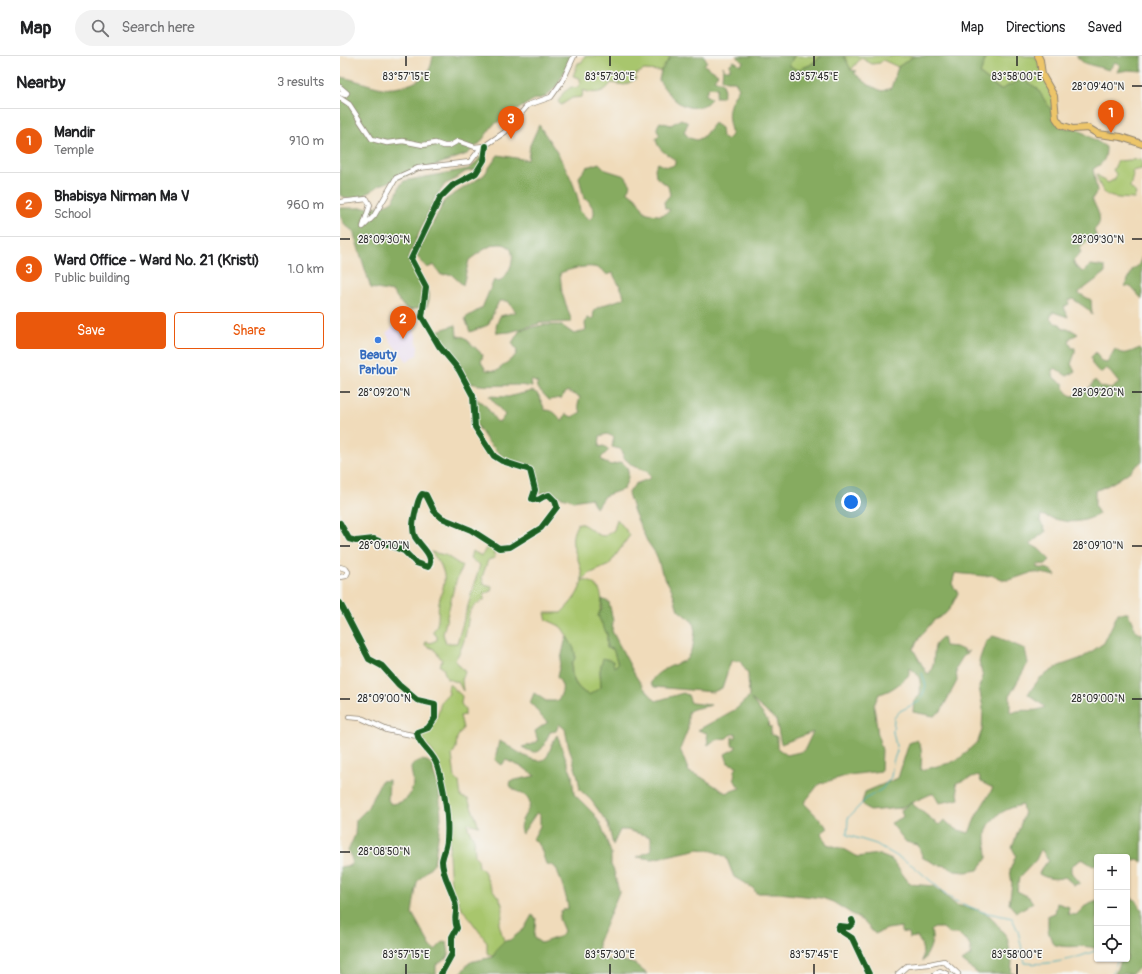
<!DOCTYPE html>
<meta charset="utf-8">
<style>
:root{--surface:#fff;--page:#f2f2f2;--text:#202124;--muted:#757577;--line:#e0e0e0;--accent:#ea580c}
body{margin:0;font-family:Pangolin,sans-serif;background:var(--page);color:var(--text)}
.controls{position:absolute;right:12px;bottom:12px;display:grid;overflow:hidden;border-radius:4px;box-shadow:0 1px 3px #0004}
.controls button{width:36px;height:36px;display:grid;place-items:center;padding:0;border:0;border-bottom:1px solid var(--line);background:var(--surface);color:var(--text);font:20px sans-serif}
.you{position:absolute;left:511px;top:446px;width:14px;height:14px;margin:-10px;border:3px solid #fff;border-radius:50%;background:#1a73e8;box-shadow:0 0 0 6px #1a73e833}
.badge{display:grid;place-items:center;width:26px;height:26px;border-radius:50%;background:var(--accent);color:#fff;font-size:13px;font-weight:700}
.pin{position:absolute;translate:-50% -33px;filter:drop-shadow(0 1px 2px #0008)}
.pin::after{content:'';position:absolute;top:21px;width:14px;height:12px;background:inherit;clip-path:polygon(0 0,100% 0,50% 100%)}
.list{margin:0;padding:0;list-style:none}
h2{display:flex;justify-content:space-between;align-items:center;height:52px;margin:0;padding:0 16px;font-size:17px}
h2 small{font-size:13px;font-weight:400;color:var(--muted)}
.list li{display:grid;grid-template-columns:26px 1fr auto;gap:12px;align-items:center;box-sizing:border-box;height:64px;padding:0 16px;border-top:1px solid var(--line)}
.list b{display:block;font-size:15px;white-space:nowrap}
.list p{margin:0;font-size:13px;white-space:nowrap;color:var(--muted)}
.list em{font-size:13px;font-style:normal;color:var(--muted)}
.actions{display:flex;gap:8px;padding:12px 16px}
.actions a{flex:1;padding:9px 0;border:1px solid var(--accent);border-radius:4px;text-align:center;font-size:14px;color:var(--accent)}
.actions .main{background:var(--accent);color:#fff}
.icon{flex:none;width:22px;height:22px;fill:none;stroke:currentColor;stroke-width:2;stroke-linecap:round;stroke-linejoin:round}
.map{position:relative;flex:none;width:802px;height:918px;overflow:hidden}
header{display:flex;align-items:center;gap:24px;box-sizing:border-box;height:56px;padding:0 20px;background:var(--surface);border-bottom:1px solid var(--line)}
header strong{font-size:19px}
nav{display:flex;gap:22px;margin-inline-start:auto;font-size:14px}
.search{width:280px;height:36px;background:var(--page);display:flex;align-items:center;gap:10px;box-sizing:border-box;padding:0 14px;border-radius:22px;color:var(--muted);font-size:15px}
main{display:flex}
aside{flex:1;background:var(--surface)}
.map>svg:first-child{display:block}
.built{fill:#e5d3f1}
.green{fill:#a8c66d;stroke:#6a784c}
.forest{fill:#86ab60;stroke:#586b46;fill-rule:evenodd}
.lines{fill:none;stroke-linecap:round;stroke-linejoin:round}
.stream{stroke:#40afbb;stroke-width:1}
.minor-casing{stroke:#8e8372;stroke-width:6}
.major-casing{stroke:#8e8372;stroke-width:8}
.minor{stroke:#fff;stroke-width:4.5}
.major{stroke:#edc569;stroke-width:6}
.cycleway-casing{stroke:#f6f6f2;stroke-width:8}
.cycleway{stroke:#1b5e20;stroke-width:6}
.ticks{fill:none;stroke:#2b2b2b;stroke-width:1.5}
.shop-dot{fill:#3f7fe0;stroke:#f6f6f2;stroke-width:1.5}
.labels{text-anchor:middle;stroke-width:3;stroke-linejoin:round;paint-order:stroke}
.shop-label{font-size:13px;font-weight:bold;fill:#366cbe;stroke:#f6f6f2}
.ticks-label{font-size:10px;text-anchor:middle;fill:#2b2b2b;stroke:#f6f6f2;stroke-width:3;stroke-linejoin:round;paint-order:stroke}
</style>
<header>
<strong>Map</strong>
<div class="search"><svg class="icon" aria-label="search" viewBox="0 0 24 24"><circle cx="10" cy="10" r="6"/><path d="M15 15l6 6"/></svg>Search here</div>
<nav><a>Map</a><a>Directions</a><a>Saved</a></nav>
</header>
<main>
<aside>
<h2>Nearby<small>3 results</small></h2>
<ul class="list">
<li><span class="badge">1</span><div><b>Mandir</b><p>Temple</p></div><em>910 m</em></li>
<li><span class="badge">2</span><div><b>Bhabisya Nirman Ma V</b><p>School</p></div><em>960 m</em></li>
<li><span class="badge">3</span><div><b>Ward Office - Ward No. 21 (Kristi)</b><p>Public building</p></div><em>1.0 km</em></li>
</ul>
<div class="actions"><a class="main">Save</a><a>Share</a></div>
</aside>
<div class="map">
<svg width="802" height="918" viewBox="0 0 802 918">
<rect width="100%" height="100%" fill="#f6f6f2"/>
<filter id="ink" filterUnits="userSpaceOnUse"><feTurbulence type="fractalNoise" baseFrequency=".025" numOctaves="2"/><feDisplacementMap in="SourceGraphic" scale="8" xChannelSelector="R" yChannelSelector="G"/><feConvolveMatrix kernelMatrix="1 2 1 2 8 2 1 2 1" color-interpolation-filters="sRGB"/></filter>
<filter id="wash" filterUnits="userSpaceOnUse"><feTurbulence type="fractalNoise" baseFrequency=".012" numOctaves="4" result="noise"/><feDisplacementMap in="SourceGraphic" scale="16" xChannelSelector="R" yChannelSelector="G"/><feGaussianBlur stdDeviation="0.9" result="paint"/><feColorMatrix in="noise" values="0 0 0 0 0 0 0 0 0 0 0 0 0 0 0 0 0 1.4 0 .05"/><feComposite in="paint" operator="in"/></filter>
<g filter="url(#wash)">
<rect width="100%" height="100%" fill="#f0dbba"/>
<path class="built" d="M64,262L75,276L78,291L77,299L67,305L53,289L46,277Z"/>
<path class="green" d="M245,0H331L321,15L304,14L295,19L296,23L285,29L271,27C265,37 254,39 243,34L242,41L232,42L221,49L218,46L223,37L231,31L237,32L240,28V22L233,20L238,7L242,6Z
M454,0H482L470,9L456,15L449,9Z
M504,0H574L558,11L543,4L540,7L532,8L521,2L511,14Z
M642,0H694L699,3L714,43L711,57L697,32L661,34L640,18L645,4Z
M802,103V113L792,115L793,119L790,131L796,137L794,143C768,141 764,144 756,118L768,127L775,123L776,118L773,114L778,105Z
M277,463L290,479L269,509L249,518L242,524C263,526 265,544 258,560L267,578V592L273,593L278,608L274,611L260,614L261,631L249,639C237,634 230,621 232,608C233,605 235,603 235,599C234,593 225,575 221,571C217,568 211,566 207,564L205,557H221C232,546 246,531 241,514C237,494 226,488 238,467C250,469 253,480 265,480L274,474Z
M154,490L155,502L148,504L142,521L144,529L152,531L151,535L144,538V544C139,546 133,550 130,555C128,560 128,567 127,571C125,583 121,595 115,604L125,616L122,624L123,635L118,626L107,623L103,612L100,610L102,604L94,593L85,589L86,585L90,587L97,584V580L92,576C101,569 97,555 99,546C101,535 107,526 103,515C101,507 96,502 91,496L105,499L122,510L114,531L103,578L106,587H117L140,509L130,503L132,495L142,500L146,492Z
M109,628L122,640L121,648L125,653V659L120,660L123,672L117,682L116,692L112,699L115,722L119,726L121,741L128,743L139,770L128,767V772L134,783L135,800L138,803L139,811L144,815L150,830L159,842L162,848V861L159,868L164,885L158,891L154,901L147,897V886L121,851L111,832L109,799L111,756L104,733L99,710L92,695L85,687L81,677L89,675C91,670 95,665 97,660C101,651 99,643 109,638L108,634Z"/>
<path class="forest" d="M93,0H233L216,31L205,41L193,44L153,69L140,87L127,98L40,129L19,143L11,144L0,139V21C14,23 27,29 42,32C55,34 79,28 87,17C91,12 92,6 93,0Z
M331,0H364L367,5L364,9L378,18L374,23L383,27L384,36L382,41H375L377,32L369,31L365,39L371,42C369,46 366,48 362,50C343,57 328,39 319,24L321,15Z
M396,0H454L449,9L457,14L470,9L482,0H504L511,14L517,15L514,17L529,29L542,35L551,32L558,11L574,0H642L645,4L640,18L660,34L682,23L697,32L722,72H736L766,91C766,103 764,107 753,113L757,135L752,143C757,154 765,165 754,174L758,185L749,184L739,193L741,196L733,205L737,212L743,216L751,209L765,211V217L738,237L751,244L752,259L749,254L733,243L728,245L729,248L724,251L728,261L713,256L710,262L715,267L720,268L723,273H730L738,278L730,282L729,286L732,292H735V297L731,308L735,316L727,320L715,312L712,314L714,322L724,328C724,334 726,338 733,340L747,335L755,324L761,331L771,333L779,327L767,312L760,317L752,308L751,301L756,296L761,306L767,307L775,293C783,301 790,296 800,292L802,294V405C788,418 773,428 755,435V450L759,458C737,470 724,466 701,459L700,465L706,475L690,488L699,493L710,504L706,508L697,509V512C706,512 711,512 716,520C709,519 701,516 694,517C679,518 666,531 653,519L644,520L615,517L612,528L618,537L611,551L605,558L593,565L580,581L573,593L586,616L589,618C599,602 588,589 603,581L605,590L616,591L625,595L623,596L625,597L629,595L622,602L616,612L617,625L601,655L594,660L573,656L574,645L580,639C581,626 581,618 569,612V619C559,628 552,635 539,638L534,649L538,680L542,694L541,715L509,719L479,728L464,747L488,772L481,777L487,788L506,794L518,801L537,798L552,804L570,828L594,830L616,849L639,854L650,860L667,881L672,906L671,918H675H638L622,905L631,899V893L627,884L622,882L618,878H610L603,872H594L591,875C595,884 588,899 582,906C584,898 583,888 577,881L569,882L568,877L561,876V871L547,873L535,878L523,865L493,846L482,842L439,837H416L413,832L394,821L386,801L373,795L359,793L313,803L297,801L311,795V781L287,774H280L273,789L268,768L251,744L240,734L238,721L228,688L225,673L219,668L216,675L210,676C202,692 202,703 182,691L193,688L198,685L195,675L208,666C199,661 198,653 190,647L194,637L206,645H218C223,634 225,631 217,621L226,581C231,586 236,594 235,601C235,604 233,605 232,607C229,621 237,634 249,639L261,631L260,614L263,602L273,605L274,611L278,608L273,593L267,592V578L258,560L262,552V543L269,546L273,565L272,575L295,619L303,631L316,645L343,637L348,639L351,647L371,649C363,652 354,651 348,656V673L340,693L349,716L361,721L386,737L400,732C393,725 393,718 397,710L388,707L385,698L396,692V690L392,689V681L396,682V677L390,679L387,682L375,684L368,689L367,677L358,674L396,653L409,641L408,618L400,605H391L382,632L373,636L314,631L311,627C315,614 336,609 347,603L353,590L355,575L353,566L338,554L332,534L322,517L316,498L307,485L294,456L288,438L295,428L311,422L308,416L293,410L283,401V396L280,393L272,391L274,381L267,378L260,380L259,391L264,390L269,394L261,402L263,406L271,409L282,406C292,415 288,422 284,433L264,440L256,452L251,442L233,445C225,440 216,442 209,435L201,438L198,435L194,412L181,406L167,405L148,386L134,365V341L146,350L156,365L160,366L165,359L149,340L168,341L192,335L198,338L205,354C214,354 216,358 222,365L226,358L232,361L241,356L238,349L240,341L227,335L221,342L209,344L196,330L198,327L191,324L192,331C171,326 151,333 130,327L119,308L96,279L97,275L116,269L117,280L124,281L143,299L141,306L146,314L157,315L176,299L177,294L172,287L180,274L203,269H221L234,278L246,274L245,268L247,262L253,263L254,254C264,247 273,247 284,242C283,232 276,226 273,217L267,219C258,205 234,212 220,217L222,237L232,266L201,267L170,276L157,277L156,270L160,260L176,256L168,245H159L148,269L130,276L125,262L142,252L154,224L159,226C176,214 180,182 153,189C145,192 136,199 129,204L123,229L111,218L101,219L94,209L87,212L76,199L105,144L144,119L158,99L188,104L190,89L199,69C216,95 237,124 240,155L249,164L254,159V154L248,144L244,143L239,121L247,111L259,107L266,114L285,120L291,129L287,135L296,142L305,156C314,159 323,162 330,154L325,152L324,146L330,139L328,130L316,121L315,112L318,107C324,110 329,113 335,108V104C326,97 317,94 316,82L320,79C316,74 316,72 320,66L331,69L341,63L348,67L344,76L349,82L357,84L363,81L374,67L381,72L382,81L387,84L392,78C386,57 387,51 399,32L395,25H386L382,23L383,10L385,14H390V8L394,5L401,9L403,6ZM411,643L436,664L441,688L473,676L464,695L447,699L437,692V681L431,678V671L428,670L429,666Z
M736,0H802V15L788,14L777,16L780,9L775,6L769,14L744,7Z
M143,98L145,105L142,113L125,116L112,125L105,128L94,144L68,202C73,218 97,230 87,250L70,254L63,250L53,236L31,232L13,175C3,168 0,164 0,152C11,152 45,153 53,144C58,138 58,130 64,125L128,113L134,109Z
M802,201V243L791,231L785,230L793,213L798,210Z
M778,557H788L797,577L802,578V806L798,803L787,806V801H757V808L753,810L742,803L731,810V816L740,827L734,829L725,821C716,824 708,823 699,818L702,811L709,805L701,793L696,804L679,822L677,835L689,841L693,847L676,856L669,848L672,828L670,814L676,799L672,792L684,759L682,749C665,752 645,763 646,783C646,790 647,795 647,802L638,814L626,816L615,815L606,810L596,808L583,802L578,789L566,786L551,767L563,761L561,754L571,747L599,769L604,764L615,773L629,777L637,758L653,732L641,726L639,719L616,727L619,743L599,747L594,738H591L560,752L529,755L522,747L525,736L558,722L569,687L577,684C584,693 581,703 581,714L610,707L620,702L638,685L642,674L643,652L639,631L643,621L639,605L646,585L653,580C665,583 674,589 685,593L688,607L670,639V656L672,657C684,651 693,658 705,651L688,638L700,622L719,610L742,602L764,587Z
M217,679L232,719L234,738L254,758L262,771L271,797V809L274,815L279,836L258,887L260,901L263,904L281,902L283,905L295,908L307,918H120L130,906L153,901L158,891L164,885L170,884L184,873L192,859L196,862L194,882L201,887L221,880L224,875L219,863L221,855L228,852C228,845 219,816 215,811C213,809 210,809 206,808L200,790L193,783L200,770V759L197,756L182,778C174,764 196,753 188,742C183,737 174,735 169,729L170,725L195,720L184,712L166,704L162,709L155,704L159,685C169,688 199,716 208,699C211,692 212,686 217,679Z
M81,704L87,705L94,710L93,716L99,732L101,762L94,807L77,826L72,857L91,891L95,894L103,886H107L109,898L106,903L96,909V918H0V811L11,809L12,803L8,795L15,779L16,764L27,753L41,725L49,724L48,744L51,748C65,747 73,740 73,725C73,721 71,716 71,712C72,708 77,706 81,704Z
M787,841L796,844L802,854V910L791,918H774L778,913L781,903H787Z
M757,845V893C743,887 728,894 713,888L708,875V859L715,857L717,847L729,851L728,858L736,859L745,850Z"/>
<g class="lines">
<path class="stream" d="M582,617L586,630L580,645L560,655L554,662L553,676L557,695L553,706L551,721L542,733L527,742L508,762L507,779L536,788L572,809L613,844L643,856L672,862L678,875L685,907C708,910 736,903 757,894
M772,918L778,903"/>
</g>
</g>
<g filter="url(#ink)">
<g class="lines">
<defs>
<path id="minor" d="M0,31L7,37L5,39L0,37
M0,42L9,48L32,83L47,87L63,85L83,89L95,87L104,90H109L118,85L135,91L144,90
M0,146L27,143L30,149L23,171L34,160L56,122L78,112L130,106L140,93L165,76L188,49L211,41L223,24L234,0
M0,467L9,483L16,485L34,483L64,495L76,507L88,511C96,501 80,490 75,481C71,472 74,462 76,453C78,448 78,442 82,438L86,439L94,455L102,462L131,474L159,492L170,491L201,472L217,451L215,445L209,439L203,441L198,444L192,443L195,434L190,414L162,405L154,400L135,371L133,340L119,314L99,290L82,261L86,231L71,203L100,142L112,130L136,117L144,104L146,90
M0,511L6,513L8,516L6,520L0,521
M0,547L29,603L42,610L59,629L77,644L95,648V662L88,672L77,676C78,689 93,696 97,709C104,730 109,762 107,784C107,791 103,798 102,805C102,821 114,835 116,851C117,860 113,860 117,872L112,881V898L101,918
M9,661L21,662L47,674L77,680
M512,864L513,867L509,871L499,870L498,873L512,882L529,918
M558,918L567,910L590,908L604,905L618,918
M595,918L600,915L607,918"/>
<path id="major" d="M698,0L700,4L702,19L714,40L716,62L721,69L733,73L748,72L758,78L781,81L802,88"/>
</defs>
<use href="#minor" class="minor-casing"/>
<use href="#major" class="major-casing"/>
<use href="#minor" class="minor"/>
<use href="#major" class="major"/>
<defs>
<path id="cycleway" d="M0,467L9,483L16,485L34,483L64,495L76,507L88,511C96,501 80,490 75,481C71,472 74,462 76,453C78,448 78,442 82,438L86,439L94,455L102,462L131,474L159,492L170,491L201,472L217,451L215,445L209,439L203,441L198,444L192,443L195,434L190,414L162,405L154,400L135,371L133,340L119,314L99,290L82,261L86,231L71,203L100,142L112,130L136,117L144,104L146,90
M0,547L29,603L42,610L59,629L77,644L95,648V662L88,672L77,676C78,689 93,696 97,709C104,730 109,762 107,784C107,791 103,798 102,805C102,821 114,835 116,851C117,860 113,860 117,872L112,881V898L101,918
M512,864L513,867L509,871L499,870L498,873L512,882L529,918"/>
</defs>
<use href="#cycleway" class="cycleway-casing"/>
<use href="#cycleway" class="cycleway"/>
</g>
</g>
<path class="ticks" d="M66,0V10M270,0V10M474,0V10M677,0V10M792,30H802M0,183H10M792,183H802M0,336H10M792,336H802M0,490H10M792,490H802M0,643H10M792,643H802M0,796H10M66,908V918M270,908V918M474,908V918M677,908V918"/>
<circle class="shop-dot" cx="38" cy="284" r="4"/>
<g class="labels">
<g class="shop-label">
<text x="38" y="303">Beauty<tspan x="38" dy="15">Parlour</tspan></text>
</g>
</g>
<g class="ticks-label">
<text x="66" y="24">83°57'15"E</text>
<text x="270" y="24">83°57'30"E</text>
<text x="474" y="24">83°57'45"E</text>
<text x="677" y="24">83°58'00"E</text>
<text x="758" y="34">28°09'40"N</text>
<text x="44" y="187">28°09'30"N</text>
<text x="758" y="187">28°09'30"N</text>
<text x="44" y="340">28°09'20"N</text>
<text x="758" y="340">28°09'20"N</text>
<text x="44" y="493">28°09'10"N</text>
<text x="758" y="493">28°09'10"N</text>
<text x="44" y="646">28°09'00"N</text>
<text x="758" y="646">28°09'00"N</text>
<text x="44" y="799">28°08'50"N</text>
<text x="66" y="902">83°57'15"E</text>
<text x="270" y="902">83°57'30"E</text>
<text x="474" y="902">83°57'45"E</text>
<text x="677" y="902">83°58'00"E</text>
</g>
</svg>
<div class="controls">
<button>+</button>
<button>−</button>
<button><svg class="icon" aria-label="locate" viewBox="0 0 24 24"><circle cx="12" cy="12" r="6"/><path d="M12 2v4M12 18v4M2 12h4M18 12h4"/></svg></button>
</div>
<div class="you"></div>
<div class="pin badge" style="left:771px;top:77px">1</div>
<div class="pin badge" style="left:63px;top:283px">2</div>
<div class="pin badge" style="left:171px;top:83px">3</div>
</div>
</main>
